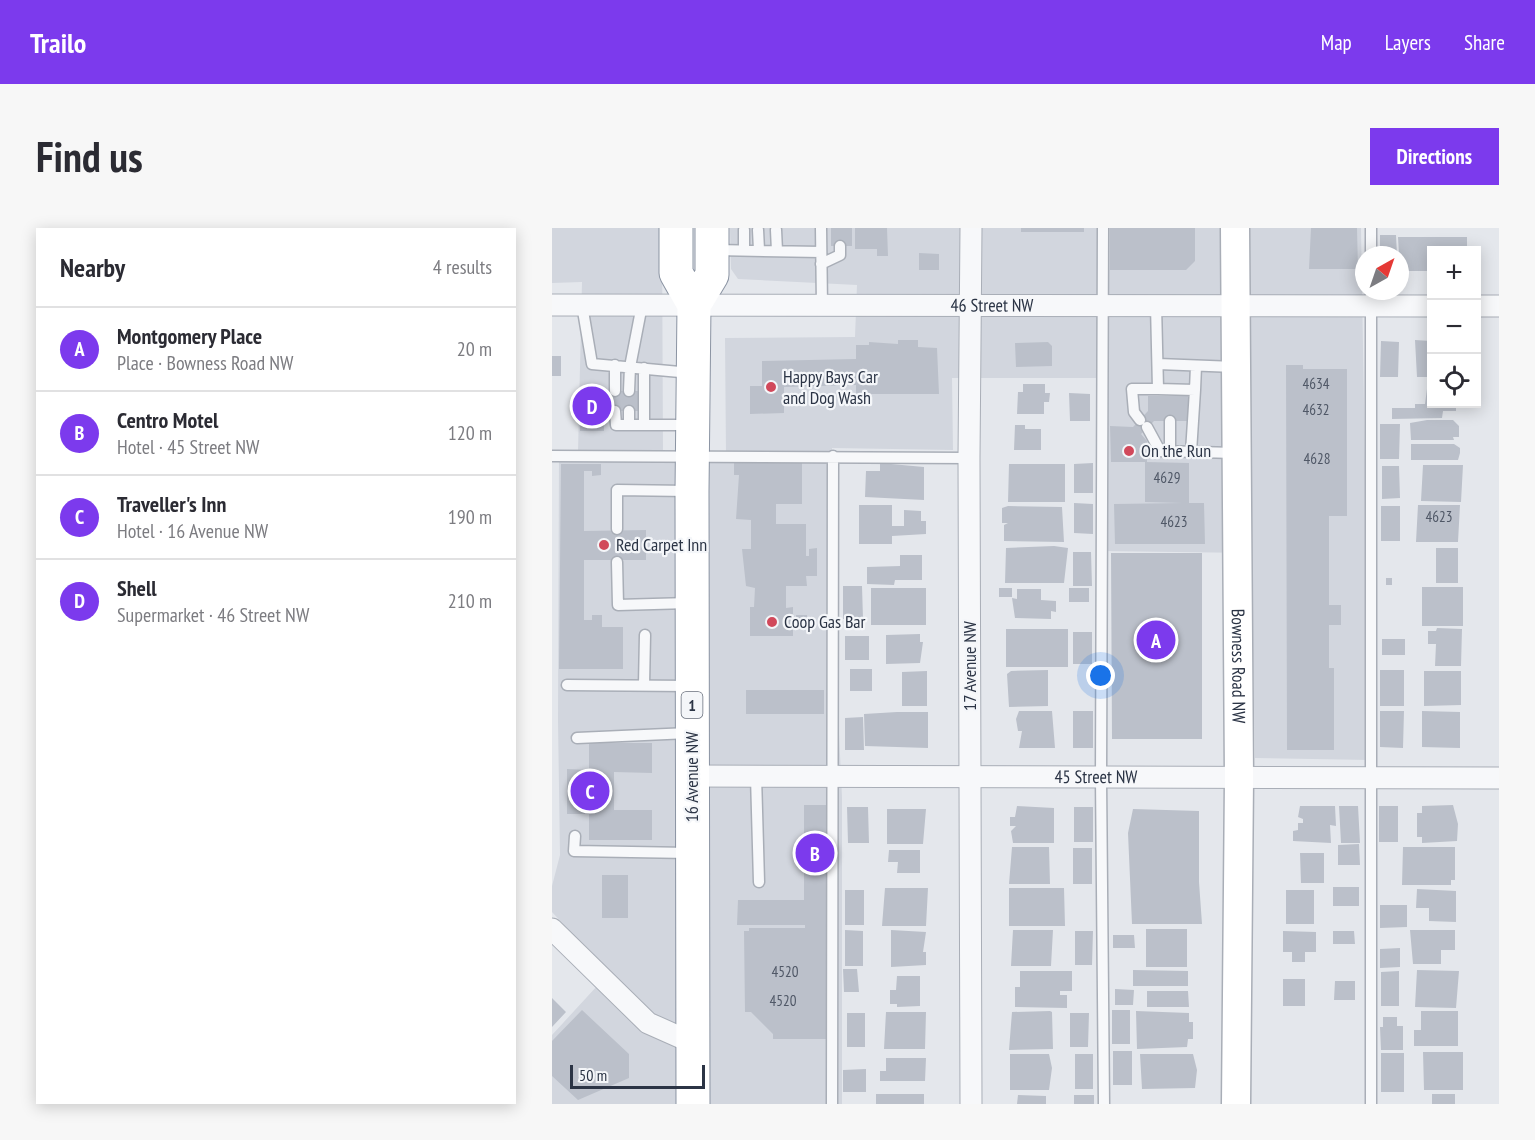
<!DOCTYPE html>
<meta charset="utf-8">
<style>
:root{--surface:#fff;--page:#f7f7f7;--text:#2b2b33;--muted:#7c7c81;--line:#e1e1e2;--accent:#7c3aed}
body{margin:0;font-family:"PT Sans Narrow",sans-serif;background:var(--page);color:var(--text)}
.controls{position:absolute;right:18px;top:18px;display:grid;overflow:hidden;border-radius:0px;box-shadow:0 3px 15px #0003}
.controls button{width:54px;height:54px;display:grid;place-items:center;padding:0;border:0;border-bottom:2px solid var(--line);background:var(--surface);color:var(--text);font:30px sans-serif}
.compass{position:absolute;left:803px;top:18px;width:54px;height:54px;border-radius:50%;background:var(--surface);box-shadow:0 3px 15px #0003;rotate:40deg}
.scale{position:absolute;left:18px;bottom:15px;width:135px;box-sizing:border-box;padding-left:6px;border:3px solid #2b3445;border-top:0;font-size:16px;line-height:21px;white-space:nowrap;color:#2b3445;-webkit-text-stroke:4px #f4f6f9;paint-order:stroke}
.you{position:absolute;left:549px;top:448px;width:21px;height:21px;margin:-15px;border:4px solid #fff;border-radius:50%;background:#1a73e8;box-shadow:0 0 0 9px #1a73e833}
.badge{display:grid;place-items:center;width:39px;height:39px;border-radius:50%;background:var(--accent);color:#fff;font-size:20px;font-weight:700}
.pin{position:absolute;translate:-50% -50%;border:3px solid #fff;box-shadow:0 2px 6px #0006}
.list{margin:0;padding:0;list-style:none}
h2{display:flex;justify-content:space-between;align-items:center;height:78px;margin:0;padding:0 24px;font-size:26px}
h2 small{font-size:20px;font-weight:400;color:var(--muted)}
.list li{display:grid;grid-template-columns:39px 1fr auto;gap:18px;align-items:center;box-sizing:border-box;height:84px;padding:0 24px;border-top:2px solid var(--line)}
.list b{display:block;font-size:22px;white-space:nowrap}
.list p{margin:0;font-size:20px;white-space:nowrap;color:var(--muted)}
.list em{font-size:20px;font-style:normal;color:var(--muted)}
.icon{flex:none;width:33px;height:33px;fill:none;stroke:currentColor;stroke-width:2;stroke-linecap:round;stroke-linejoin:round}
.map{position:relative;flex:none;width:947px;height:876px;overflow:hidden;border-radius:0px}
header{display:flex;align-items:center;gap:36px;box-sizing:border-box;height:84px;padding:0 30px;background:var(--accent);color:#fff}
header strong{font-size:28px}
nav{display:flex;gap:33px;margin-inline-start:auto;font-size:21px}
.intro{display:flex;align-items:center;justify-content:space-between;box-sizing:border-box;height:144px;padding:0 36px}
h1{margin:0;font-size:42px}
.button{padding:15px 27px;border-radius:0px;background:var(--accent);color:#fff;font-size:21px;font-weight:700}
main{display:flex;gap:36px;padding:0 36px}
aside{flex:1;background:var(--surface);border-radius:0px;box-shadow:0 3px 15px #0003}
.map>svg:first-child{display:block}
.built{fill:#d2d6de}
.building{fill:#bbc0ca}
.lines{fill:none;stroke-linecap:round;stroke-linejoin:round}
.lane-casing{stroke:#a9aeb7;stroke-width:13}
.street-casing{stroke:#a9aeb7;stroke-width:23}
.secondary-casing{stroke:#a9aeb7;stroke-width:31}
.highway-casing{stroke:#8b94a3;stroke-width:35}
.lane{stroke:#f7f8fa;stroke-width:10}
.street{stroke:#f7f8fa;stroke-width:21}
.secondary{stroke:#fff;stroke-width:28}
.highway{stroke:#fff;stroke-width:33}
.poi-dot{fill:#d1495b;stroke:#f4f6f9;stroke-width:2}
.labels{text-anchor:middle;stroke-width:4.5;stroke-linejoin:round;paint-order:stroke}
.number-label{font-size:15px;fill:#4f5766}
.shield{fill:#f4f6f9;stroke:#676e7b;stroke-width:1.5}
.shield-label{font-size:16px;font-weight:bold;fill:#2b3445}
.street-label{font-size:18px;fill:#2b3445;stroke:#f4f6f9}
.poi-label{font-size:18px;fill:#2b3445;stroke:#f4f6f9;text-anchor:start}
</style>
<header>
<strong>Trailo</strong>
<nav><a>Map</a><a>Layers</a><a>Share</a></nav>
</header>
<div class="intro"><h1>Find us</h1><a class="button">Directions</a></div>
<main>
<aside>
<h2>Nearby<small>4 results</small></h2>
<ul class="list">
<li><span class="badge">A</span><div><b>Montgomery Place</b><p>Place · Bowness Road NW</p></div><em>20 m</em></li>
<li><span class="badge">B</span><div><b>Centro Motel</b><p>Hotel · 45 Street NW</p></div><em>120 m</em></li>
<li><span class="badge">C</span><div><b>Traveller's Inn</b><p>Hotel · 16 Avenue NW</p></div><em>190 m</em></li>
<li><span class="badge">D</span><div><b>Shell</b><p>Supermarket · 46 Street NW</p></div><em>210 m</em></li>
</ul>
</aside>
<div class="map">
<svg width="947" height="876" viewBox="0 0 947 876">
<rect width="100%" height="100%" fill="#e4e7ec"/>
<path class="built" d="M0,0H110L111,225L174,226L173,110L303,109L305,57L186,51L179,41L178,0H809L818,532L703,530L699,325L550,323L552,150H400L401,222L280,220V357L290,569V876H0V807L57,745L0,684V658L8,627L6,493L7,224H26L30,54L0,55Z"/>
<path class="building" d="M279,0H300V18H279Z
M303,0H335L336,28H325V21H303Z
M469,0H532V4H469Z
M558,0H643V33L634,42H558Z
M759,0H805L806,41H757Z
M828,7H844L845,27H828Z
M846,9H915V22H879V43H848Z
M367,25L387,26V42H367Z
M346,112H366V119L385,120L387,166H304V157L232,159V185L198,186V158H210V133L304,131V117H317V114L346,116Z
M863,112L879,113V149H865Z
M829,113L847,114L846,149H828Z
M496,114L500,118V138L464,139L463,115Z
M0,128H9V148H0Z
M734,137H751V141H795V288H777V377H789V397H777V440H782V522H735Z
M471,156H493V165H498L497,174H492V186H465L466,164H471Z
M875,161H879V176H904V183H891L890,190L840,191V180H863V176H873Z
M57,163H87V183H57Z
M517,165L538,166V193H518Z
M28,166H52V203H28Z
M596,168H636V193H602L589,206L595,213V234H559L558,198L581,199L596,183Z
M875,192H901L907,198V209H901L902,212H859L858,195Z
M828,196H848L847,231H828Z
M463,197H473V201H489V222H462Z
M859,216H902L908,220V225L906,232H859Z
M593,234L637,235V275H652L653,316H563L562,276L630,275L593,274Z
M182,235H250V276H224V296H254V328H257V321L265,320V348H254L255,358H234V380L241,379V408H198V379H202L203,360L194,358L190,321H199V292L184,291L187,247H182Z
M328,235L372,239V272L313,269L314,243H328Z
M541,235V265H522V236Z
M9,236H49V247L40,248V243H32V303L94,302V332H32V392H40V387H50V399H71V441H7Z
M457,236H513V274H456Z
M871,237H911L909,274L869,273Z
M830,238H847L848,270L830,271Z
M522,275L541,276V306L522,305Z
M307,277H340V298H352V282L369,283V293H374V306L340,308V316H307Z
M866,277H908L906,314H864Z
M456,278L510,279L512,314L452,313V297L456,295H450V280Z
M829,278H848V313H829Z
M502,318L516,320L512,355H453L454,320Z
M884,320H906V355H884Z
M521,324H539L540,358H521Z
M559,325H650V511H560Z
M348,327H370V352H343L342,357L315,356V339L348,338Z
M834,350H840V357H834Z
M291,358H310L311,391H291Z
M870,359H911V398H870Z
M319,360H374V397H319Z
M447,360H460V369H447Z
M517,360H537V374H517Z
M465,361H489V372L504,373V384L499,383V391L463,390L460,370L465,371Z
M244,387H255V396H244Z
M885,400L910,401L909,438H883L884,416H876V403H884Z
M454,401H516V439H454Z
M521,404H540V436H521Z
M368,406V414H371L368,435L334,436V407Z
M293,408H317V432H293Z
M830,411H853V427H830Z
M298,441H320V463H298Z
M496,442V478L457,479L455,446L459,443Z
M828,442H852V478H828Z
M375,443V478H350V444Z
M872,443H909V477L872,478Z
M194,462H272V486H194Z
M467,483H500L503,520H467L470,503H466L464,491Z
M521,483H541V520H521Z
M828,483H852L851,520L828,519Z
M870,483L908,484V520L870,519Z
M345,484H376V520L313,518L312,486Z
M311,489L312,522H293V490Z
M37,515H100V545L62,544V582H100V612H37V586H15V541L37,542Z
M252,577H274V811H221V806L199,784H193L192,703H197V700H253V697H185L186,672H252Z
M901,577L906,596L905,613L870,615V609H865V585H870V578Z
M465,578L502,580V615H461L459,603L464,598H458V589H463Z
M748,578H783L784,598L778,597L779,615L741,613V603L746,602V595H751V591L746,589Z
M787,578H806L808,615H789Z
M827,578H846V614H827Z
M295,579H316L317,615H296Z
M522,579H541V614H522Z
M335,581H374L371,616H335Z
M581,581L647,583V654L650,696H580L576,605Z
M807,616L808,637H786V617Z
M460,619H497L498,656H457Z
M851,619H903V652H899V657H850Z
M521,620H540V656H521Z
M337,622H368V645H345L346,634H336Z
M748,625H772V655H749Z
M50,647H76V690H50Z
M781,659H807V678H781Z
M333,660H376L374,698H330Z
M457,660H512L513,698H457Z
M865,661L904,663V694L877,693V680H864Z
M293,662H312V697H293Z
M734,662H762V696H734Z
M828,677H855V699L828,700Z
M594,701H635V739H594Z
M293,702L311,703V738H293Z
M339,702L374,704L371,724H374V737L339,739Z
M461,702H501L499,738H459Z
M858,702H903V722H889V736H861Z
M523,703H541L540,737H523Z
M731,703L764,704V724H753V734H740V724H731Z
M781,703H802L803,716H781Z
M561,707H582L583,720H561Z
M848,720V739L828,740V721Z
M291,741H305L307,764H292Z
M581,742L636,743V758H581Z
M865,742L907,743L904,780L863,779Z
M468,743H520V763H508V767H515V780L463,779V759H468Z
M847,743V778H829V744Z
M345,748H368V778L345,779V776H338V762H344Z
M731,751H753V778H731Z
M783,753H803V772H782Z
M563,761L582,762L581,777H563Z
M595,763H636L637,779H595Z
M0,770L14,784L0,799Z
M30,782L77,826V850L26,872L0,848V813Z
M560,782H578V816H560Z
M498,783L500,784L501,821L457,822L460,784Z
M584,783L637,785V794H641V811H636L635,819L585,821Z
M869,783H906V818H862V802H869Z
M334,784H374L373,821H332Z
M295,785H313V819H295Z
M518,785H537L536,819H518Z
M831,789H845V798H851V822H829L828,799H831Z
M561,823H580V857H561Z
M871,824H911V862H872Z
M829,825H852V864H829Z
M458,826H497L500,840L497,862H458Z
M523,826H541V861H523Z
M588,826H641L645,842L643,860L590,861Z
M334,830H374L373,853H328V843H334Z
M314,841V864H291V842Z
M324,866H372V876H324Z
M880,866H903V876H880Z
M466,867L494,868V876H465Z
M522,867H542V876H522Z"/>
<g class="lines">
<defs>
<path id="lane" d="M269,0L270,78
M551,0L549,551L552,876
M819,0V27
M192,2V21
M206,2L207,22
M224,2L225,23
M164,22L269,24
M269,36L288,27V18
M30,77L40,136L139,145
M606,136L683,139
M63,137V163
M606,161L643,162L639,224
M643,162L644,138
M77,163L78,139L90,77
M63,183L64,197H137
M588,192L582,184L580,161H606L604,77
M618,193V223
M77,197V183
M92,197V140
M595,199L608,223L683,225
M0,228L417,230
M65,301V262L136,263
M65,334L66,377L137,375
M15,457L137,458
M92,457L93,407
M25,510L137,505
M204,548L207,654
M23,608L22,623L137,625
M280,876L281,228
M819,876V63"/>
<g id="street">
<path id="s1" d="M0,77L880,78"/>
<path d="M924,78H947"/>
<path id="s2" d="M140,548L947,550"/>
<path d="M0,701L96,795L141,815"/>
<path d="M419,876L417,230L419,0"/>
</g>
<g id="secondary">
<path id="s3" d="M683,0L687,551L684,876"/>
</g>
<path id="highway" d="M124,0V45L142,77
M141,876L140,263L142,77L160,47V0"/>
</defs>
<use href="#lane" class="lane-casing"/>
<use href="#street" class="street-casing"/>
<use href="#secondary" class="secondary-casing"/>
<use href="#highway" class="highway-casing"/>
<use href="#lane" class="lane"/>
<use href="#street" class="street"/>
<use href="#secondary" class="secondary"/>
<use href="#highway" class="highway"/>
</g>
<g class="poi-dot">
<circle cx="219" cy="159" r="6"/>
<circle cx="577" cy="223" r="6"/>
<circle cx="52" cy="317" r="6"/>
<circle cx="220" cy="394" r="6"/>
</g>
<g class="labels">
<g class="number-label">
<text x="764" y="161">4634</text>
<text x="764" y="187">4632</text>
<text x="765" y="236">4628</text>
<text x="615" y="255">4629</text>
<text x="887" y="294">4623</text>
<text x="622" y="299">4623</text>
<text x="233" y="749">4520</text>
<text x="231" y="778">4520</text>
</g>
<rect class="shield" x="129.5" y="464" width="21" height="26" rx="4.5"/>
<g class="shield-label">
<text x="140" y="483">1</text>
</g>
<g class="street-label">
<text dy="6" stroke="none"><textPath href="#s1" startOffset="440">46 Street NW</textPath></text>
<text transform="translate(418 438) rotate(-90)" y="6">17 Avenue NW</text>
<text dy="6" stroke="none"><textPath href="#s3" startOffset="438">Bowness Road NW</textPath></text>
<text transform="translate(140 549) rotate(-90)" y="6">16 Avenue NW</text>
<text dy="6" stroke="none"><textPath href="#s2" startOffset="404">45 Street NW</textPath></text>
</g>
<g class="poi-label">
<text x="231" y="155">Happy Bays Car<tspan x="231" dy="21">and Dog Wash</tspan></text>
<text x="589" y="229">On the Run</text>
<text x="64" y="323">Red Carpet Inn</text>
<text x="232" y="400">Coop Gas Bar</text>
</g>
</g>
</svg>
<div class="controls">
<button>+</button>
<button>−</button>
<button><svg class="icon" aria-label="locate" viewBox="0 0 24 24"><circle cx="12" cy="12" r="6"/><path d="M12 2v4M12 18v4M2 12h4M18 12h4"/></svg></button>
</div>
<svg class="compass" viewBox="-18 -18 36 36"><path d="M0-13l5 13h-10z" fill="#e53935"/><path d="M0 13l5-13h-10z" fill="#7c7c81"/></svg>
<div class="scale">50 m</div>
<div class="you"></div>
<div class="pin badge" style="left:604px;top:412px">A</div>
<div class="pin badge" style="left:263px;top:625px">B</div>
<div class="pin badge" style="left:38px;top:563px">C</div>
<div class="pin badge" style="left:40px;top:178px">D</div>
</div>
</main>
